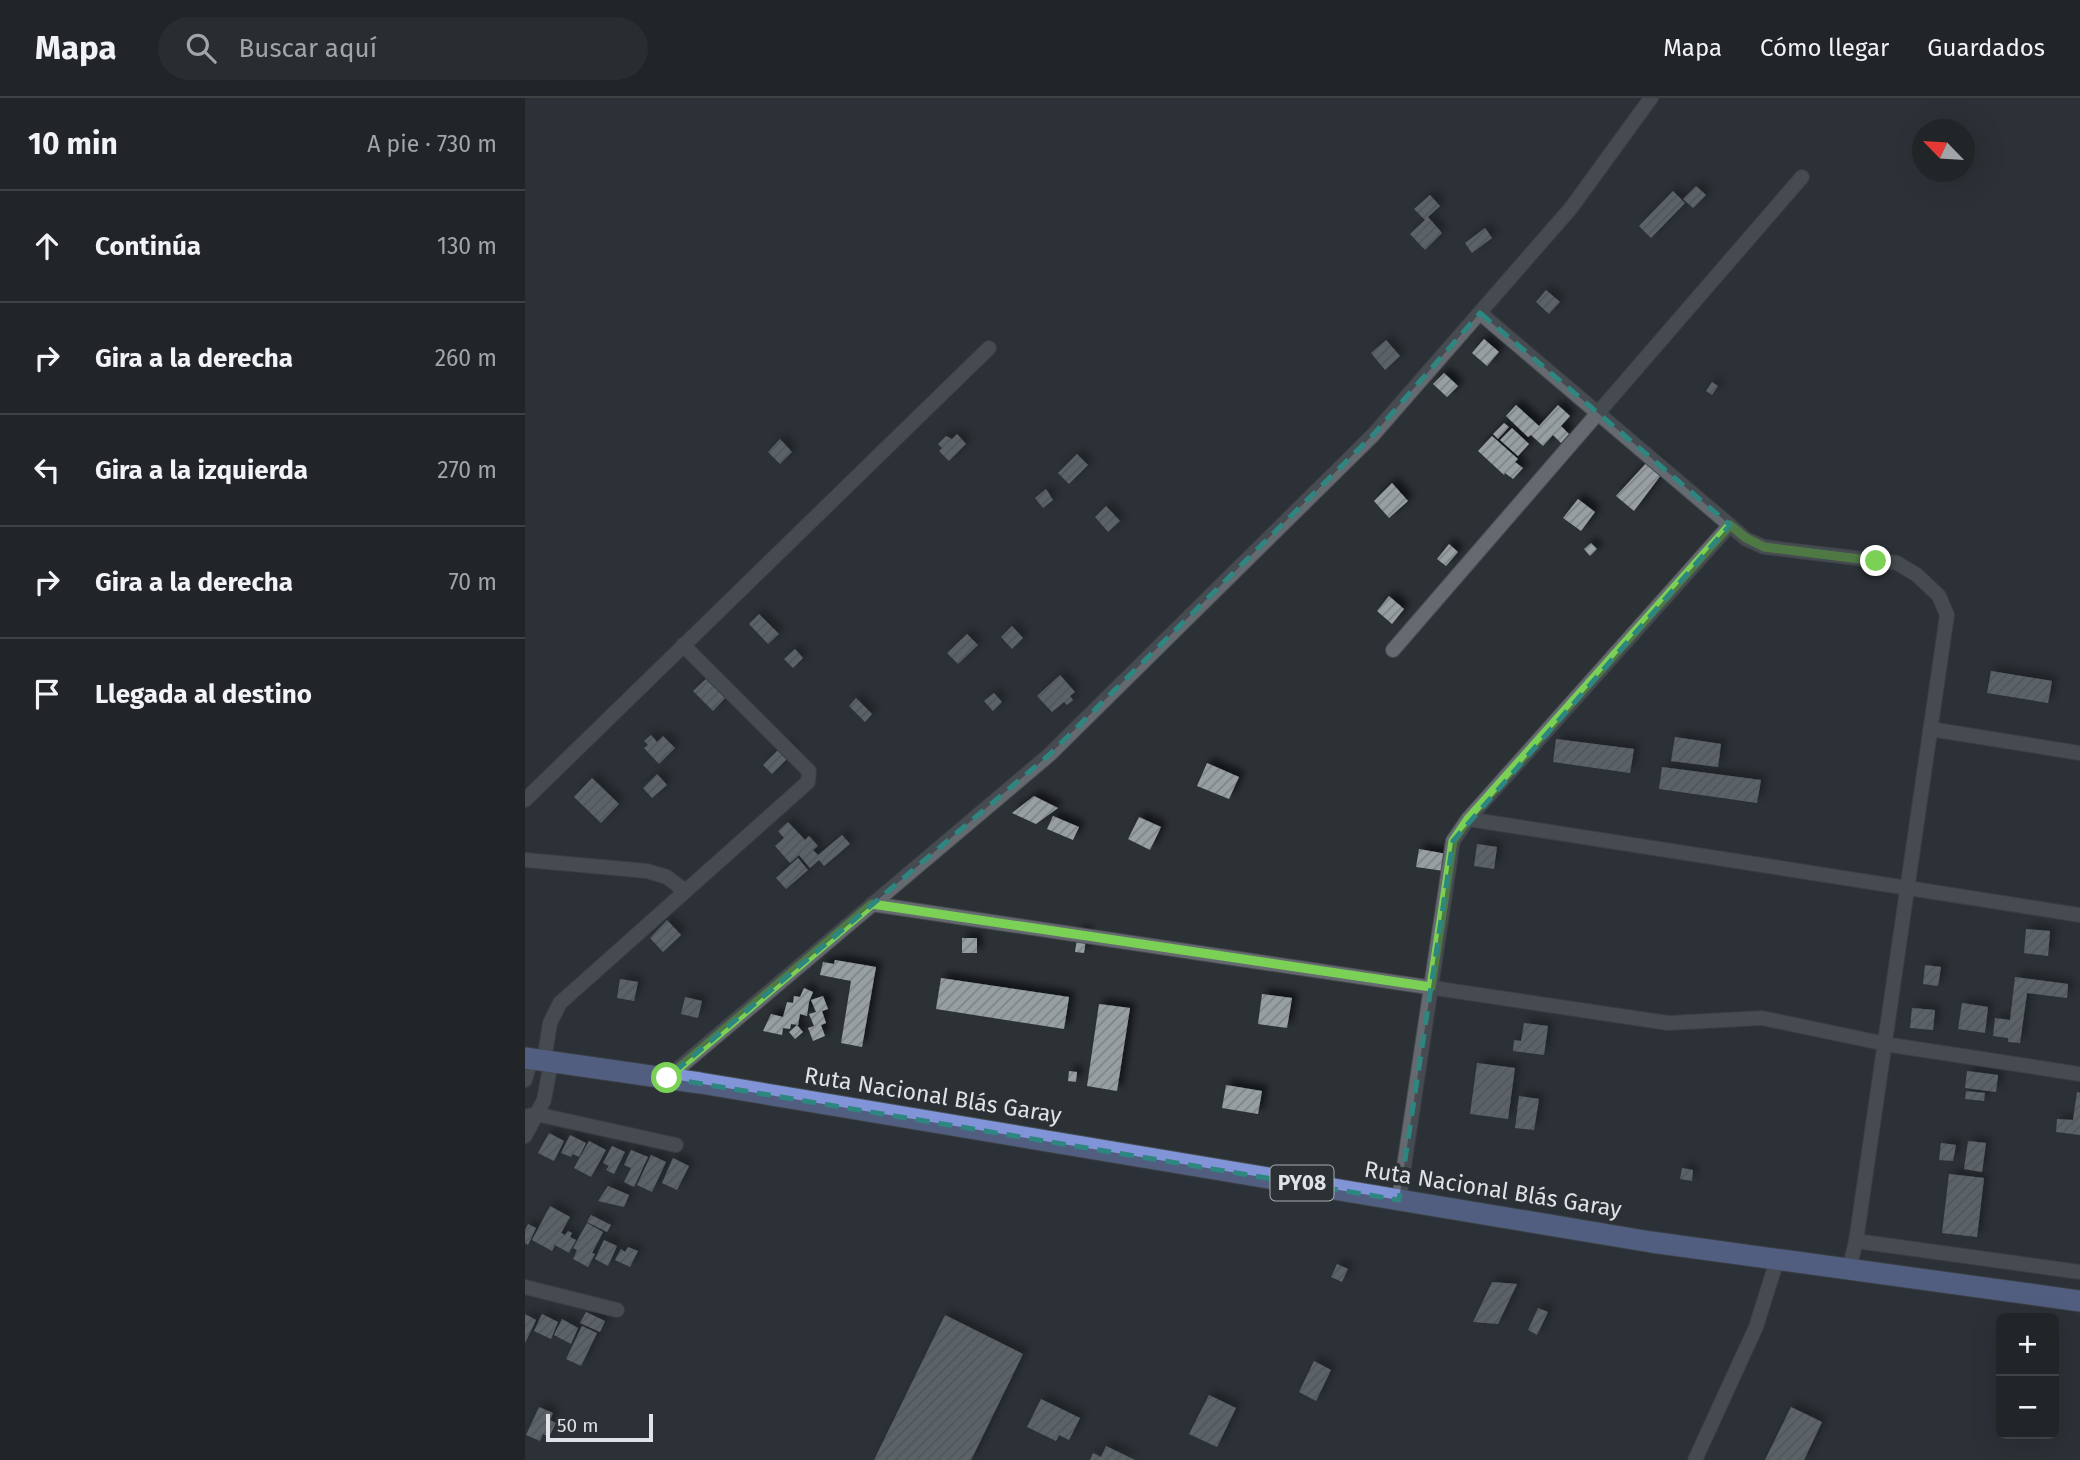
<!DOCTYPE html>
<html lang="es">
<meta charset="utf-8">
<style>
:root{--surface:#212528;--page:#292d30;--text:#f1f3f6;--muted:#a2a5a8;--line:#3e4245}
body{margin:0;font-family:"Fira Sans",sans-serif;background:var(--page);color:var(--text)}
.controls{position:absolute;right:21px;bottom:21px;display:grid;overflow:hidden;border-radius:10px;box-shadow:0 7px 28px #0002}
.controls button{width:63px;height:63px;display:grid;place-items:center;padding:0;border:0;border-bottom:2px solid var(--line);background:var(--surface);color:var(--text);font:35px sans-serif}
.compass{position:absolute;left:1387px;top:21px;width:63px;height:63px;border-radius:50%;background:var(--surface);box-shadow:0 7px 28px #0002;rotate:295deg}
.scale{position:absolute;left:21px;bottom:18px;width:107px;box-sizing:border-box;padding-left:7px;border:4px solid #dfe2e6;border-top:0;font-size:19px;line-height:24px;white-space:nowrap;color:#dfe2e6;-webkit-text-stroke:5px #2c3136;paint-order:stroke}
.stop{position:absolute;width:21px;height:21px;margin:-16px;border:5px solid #7bd155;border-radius:50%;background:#fff}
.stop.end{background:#7bd155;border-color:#fff;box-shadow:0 2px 7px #0008}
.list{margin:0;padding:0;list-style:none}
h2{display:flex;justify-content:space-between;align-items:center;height:91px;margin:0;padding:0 28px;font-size:30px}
h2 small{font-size:23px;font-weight:400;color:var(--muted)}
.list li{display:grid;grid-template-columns:46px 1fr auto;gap:21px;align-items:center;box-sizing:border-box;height:112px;padding:0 28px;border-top:2px solid var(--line)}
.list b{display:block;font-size:26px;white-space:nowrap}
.list em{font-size:23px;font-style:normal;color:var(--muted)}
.icon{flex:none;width:38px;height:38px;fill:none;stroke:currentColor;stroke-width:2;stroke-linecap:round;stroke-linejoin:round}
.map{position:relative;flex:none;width:1555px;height:1362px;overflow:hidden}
header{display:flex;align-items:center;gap:42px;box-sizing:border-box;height:98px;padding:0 35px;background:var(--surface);border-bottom:2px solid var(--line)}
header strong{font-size:33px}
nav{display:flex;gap:38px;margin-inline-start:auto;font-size:24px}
.search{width:490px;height:63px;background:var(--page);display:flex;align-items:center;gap:18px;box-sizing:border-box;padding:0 24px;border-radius:38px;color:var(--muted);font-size:26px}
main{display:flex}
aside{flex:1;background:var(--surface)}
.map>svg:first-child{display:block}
.building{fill:url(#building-hatch);filter:url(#shadow)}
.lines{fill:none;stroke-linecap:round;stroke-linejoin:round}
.street-casing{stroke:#494d52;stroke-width:16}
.highway-casing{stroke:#494d52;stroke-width:23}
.street{stroke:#656a70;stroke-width:14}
.highway{stroke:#8194d8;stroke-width:21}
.route{stroke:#7bd155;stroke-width:9}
.marked{fill:none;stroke:#2e8680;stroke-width:5;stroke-dasharray:14 9;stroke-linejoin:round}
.labels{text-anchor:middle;stroke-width:7;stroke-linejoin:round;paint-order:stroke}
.shield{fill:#2c3136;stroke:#a9adb1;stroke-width:2}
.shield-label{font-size:21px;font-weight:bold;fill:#dfe2e6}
.street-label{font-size:23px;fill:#dfe2e6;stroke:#2c3136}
</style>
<header>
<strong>Mapa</strong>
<div class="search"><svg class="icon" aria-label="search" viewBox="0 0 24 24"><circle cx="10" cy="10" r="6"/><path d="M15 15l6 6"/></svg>Buscar aquí</div>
<nav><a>Mapa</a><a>Cómo llegar</a><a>Guardados</a></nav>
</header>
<main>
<aside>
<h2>10 min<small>A pie · 730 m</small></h2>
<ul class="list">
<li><svg class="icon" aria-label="ahead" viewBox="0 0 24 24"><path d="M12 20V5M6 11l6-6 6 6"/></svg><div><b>Continúa</b></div><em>130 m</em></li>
<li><svg class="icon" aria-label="right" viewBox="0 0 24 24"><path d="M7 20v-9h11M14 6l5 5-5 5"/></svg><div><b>Gira a la derecha</b></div><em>260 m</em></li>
<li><svg class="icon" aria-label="left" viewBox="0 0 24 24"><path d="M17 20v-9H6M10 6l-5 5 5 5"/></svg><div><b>Gira a la izquierda</b></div><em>270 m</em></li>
<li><svg class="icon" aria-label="right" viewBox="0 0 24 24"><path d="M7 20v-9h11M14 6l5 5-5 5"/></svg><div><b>Gira a la derecha</b></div><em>70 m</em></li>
<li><svg class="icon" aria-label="arrive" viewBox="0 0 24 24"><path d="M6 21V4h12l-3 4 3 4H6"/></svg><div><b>Llegada al destino</b></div></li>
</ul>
</aside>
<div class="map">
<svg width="1555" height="1362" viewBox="0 0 1555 1362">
<defs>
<pattern id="building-hatch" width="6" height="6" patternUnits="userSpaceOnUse" patternTransform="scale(1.75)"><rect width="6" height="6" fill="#979fa3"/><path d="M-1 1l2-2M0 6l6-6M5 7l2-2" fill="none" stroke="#7e8487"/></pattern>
<filter id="shadow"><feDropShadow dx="5.5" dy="-5.5" stdDeviation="3.5" flood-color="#0009"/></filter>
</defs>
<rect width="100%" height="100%" fill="#2c3136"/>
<path class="building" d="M1171,88L1181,97L1168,110L1158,101Z
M1148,93L1160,105L1126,140L1114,128Z
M905,97L915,108L903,119L917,135L900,152L885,136L900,122L889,111Z
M960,130L967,140L947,155L940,145Z
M1021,192L1035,204L1024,216L1011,204Z
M959,241L974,254L962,268L947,255Z
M861,242L875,258L860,272L846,255Z
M919,275L933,288L922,299L908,286Z
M1187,284L1193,288L1187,297L1181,293Z
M991,307L1014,328L1033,307L1045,318L1036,328L1044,336L1036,345L1028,337L1018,348L1006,337L1003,339L981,318Z
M979,325L984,329L973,341L968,336Z
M987,330L1004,346L993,358L975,342Z
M432,336L441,346L424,363L414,353L417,350L413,346L421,338L427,341Z
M967,338L993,361L990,364L998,370L988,381L980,375L979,377L953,353Z
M255,341L267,354L255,366L243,354Z
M552,356L563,367L544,386L533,375Z
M1125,361L1139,373L1109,413L1091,398Z
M867,385L883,403L864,420L849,403Z
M521,391L528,402L518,410L510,400Z
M1053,401L1070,414L1056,433L1038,420Z
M581,408L595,423L583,434L570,419Z
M1066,445L1072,451L1065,458L1059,451Z
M924,446L933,454L921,468L912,461Z
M864,498L879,511L867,526L852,513Z
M234,516L254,536L243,546L224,526Z
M487,528L498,540L487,551L476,539Z
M442,536L453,547L433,566L422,555Z
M270,551L278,560L268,570L259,561Z
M1466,573L1527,583L1523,605L1462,595Z
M535,577L550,594L545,598L548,602L542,607L539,604L527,614L512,598Z
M182,580L201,599L188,613L168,593Z
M469,595L477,604L468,613L459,603Z
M331,600L347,616L340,624L324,608Z
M126,637L132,644L138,638L150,650L134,666L119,650L123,647L119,643Z
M1150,639L1196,646L1193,669L1146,663Z
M1031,641L1109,651L1105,675L1028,664Z
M259,646L268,655L247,676L238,667Z
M682,665L714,679L704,701L672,688Z
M1137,669L1236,682L1232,705L1134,691Z
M132,676L142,687L127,700L118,690Z
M67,680L94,706L76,725L49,699Z
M509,698L533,710L511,726L487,715Z
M528,718L554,729L548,742L522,731Z
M614,719L636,729L625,752L603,741Z
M263,724L280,742L284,738L293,748L288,752L293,757L317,737L325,746L299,768L294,762L285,770L274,757L265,765L250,748L259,740L253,733Z
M952,746L972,749L969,771L949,768Z
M894,751L922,756L919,773L891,769Z
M273,760L283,772L261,791L251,780Z
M142,822L156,837L138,854L125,840Z
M1501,831L1525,833L1523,858L1499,855Z
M553,833L562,835L559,855L550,854Z
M437,840H452V855H437Z
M310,862L351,869L337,949L316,945L326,883L295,877L298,864L309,866Z
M1400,867L1416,869L1413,888L1398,886Z
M1490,879L1543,886L1542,900L1502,895L1495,945L1483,944V940L1468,938L1470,920L1485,922Z
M416,880L544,899L539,931L411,911Z
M95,881L113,884L109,903L92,900Z
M279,890L288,894L284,904L282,918L275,916L273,927L266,926L265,931L258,930L257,937L238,933L246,916L258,919L262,904L268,905L269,898L275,899Z
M737,896L767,900L762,930L733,926Z
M298,898L303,911L297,913L301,925L296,927L300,938L288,943L283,930L289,928L284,916L291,914L286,902Z
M160,899L177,903L173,920L156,916Z
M1437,905L1463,909L1460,935L1433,931Z
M574,906L605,910L592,993L562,988Z
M1387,910L1410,912L1408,932L1385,930Z
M999,925L1023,928L1019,957L988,953L989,942L996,943Z
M272,927L278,934L270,941L264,934Z
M952,965L990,970L983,1021L945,1016Z
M544,973L552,974L551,984L543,983Z
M1442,973L1473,977L1471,994L1440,990Z
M701,987L737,993L733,1016L697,1010Z
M1441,993L1460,995L1459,1003L1440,1001Z
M1552,994L1555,995V1037L1531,1034L1532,1021L1548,1022Z
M994,998L1014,1001L1009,1032L990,1030Z
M24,1035L39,1043L29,1063L13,1055Z
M45,1037L61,1045L54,1059L48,1056L46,1059L36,1055Z
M64,1043L81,1052L66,1079L49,1070Z
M1443,1043L1461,1045L1457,1074L1439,1071Z
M1416,1045L1431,1047L1428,1063L1414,1062Z
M87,1048L100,1054L89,1076L81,1072L84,1068L78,1065Z
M106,1052L123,1059L109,1089L99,1084L106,1070L99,1067Z
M126,1057L141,1064L127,1094L112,1087Z
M148,1060L164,1068L152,1092L137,1085Z
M1157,1070L1168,1072L1167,1083L1155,1081Z
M1424,1076L1459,1080L1452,1139L1417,1135Z
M83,1088L104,1097L99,1109L73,1103Z
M25,1108L45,1119L36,1135L40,1137L43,1133L47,1135L45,1139L51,1142L44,1155L30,1147L27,1153L7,1142Z
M66,1117L86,1127L82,1134L62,1124Z
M62,1125L78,1134L67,1155L70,1156L63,1169L48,1161L52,1152L48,1150Z
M3,1126L11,1130L3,1147L0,1145V1132Z
M79,1142L92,1148L83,1168L70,1161Z
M103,1149L113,1153L105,1169L90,1162L96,1151L100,1154Z
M812,1166L823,1171L817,1184L806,1179Z
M967,1184L992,1186L973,1226L948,1224Z
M1013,1210L1023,1214L1012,1237L1003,1232Z
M61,1214L80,1223L75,1234L55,1225Z
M0,1216L11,1222L0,1245Z
M17,1216L33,1224L26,1241L9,1233Z
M420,1217L498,1256L446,1362H349Z
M37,1221L53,1230L46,1246L29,1237Z
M57,1228L72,1235L56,1268L41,1261Z
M789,1263L806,1272L791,1303L774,1294Z
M684,1297L711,1310L692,1349L664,1336Z
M516,1301L555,1320L544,1342L534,1337L531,1343L502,1329Z
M14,1309L28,1315L25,1322L31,1325L24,1339L18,1336L15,1343L1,1337Z
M1266,1309L1297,1324L1279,1362H1240Z
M581,1348L610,1362H565L568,1355L576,1359Z"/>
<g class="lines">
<defs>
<path id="street" d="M955,215L1221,441L1239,449L1372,465L1392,477L1414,498L1422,517L1331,1143L1324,1172
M868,552L1277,79
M1405,631L1555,655
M0,702L464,250
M943,721L1555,817
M0,762L122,773L142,779L160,793
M347,806L1143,925L1237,920L1366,947L1555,976
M19,963L25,925L35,905L283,684L284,673L158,547
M142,980L524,657L848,337L1046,110L1126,0
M0,982L6,961
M0,1019L11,1016L151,1047
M0,1038L19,1002L26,964
M874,1102L928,743L943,721L1205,427
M1331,1143L1555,1174
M0,1189L92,1212
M1170,1362L1231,1229L1252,1162"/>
<path id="highway" d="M0,960L175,985L1126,1144L1555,1203"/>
</defs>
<use href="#street" class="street-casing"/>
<use href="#highway" class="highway-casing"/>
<use href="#street" class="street"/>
<use href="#highway" class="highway"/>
</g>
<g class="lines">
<path class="route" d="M142,980L347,806L906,889L928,743L943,721L1205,427L1221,440L1239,449L1351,463"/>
</g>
<path d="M0 0H1555V1362H0ZM955,215L1205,427L928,743L874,1102L142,980L524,657L848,337Z" fill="#2c3136" fill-opacity=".55" fill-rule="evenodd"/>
<path class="marked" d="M955,215L1205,427L928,743L874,1102L142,980L524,657L848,337Z"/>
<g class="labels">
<rect class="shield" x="745.5" y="1067.5" width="63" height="35" rx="5"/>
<g class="shield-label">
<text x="777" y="1092">PY08</text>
</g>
<g class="street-label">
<text transform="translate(408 997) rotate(9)" y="8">Ruta Nacional Blás Garay</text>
<text transform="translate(968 1091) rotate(9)" y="8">Ruta Nacional Blás Garay</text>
</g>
</g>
</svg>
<div class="controls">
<button>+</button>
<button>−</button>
</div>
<svg class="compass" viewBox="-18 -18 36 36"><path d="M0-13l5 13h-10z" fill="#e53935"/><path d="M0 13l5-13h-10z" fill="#a2a5a8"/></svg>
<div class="scale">50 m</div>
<div class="stop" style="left:142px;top:980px"></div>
<div class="stop end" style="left:1351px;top:463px"></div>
</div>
</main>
